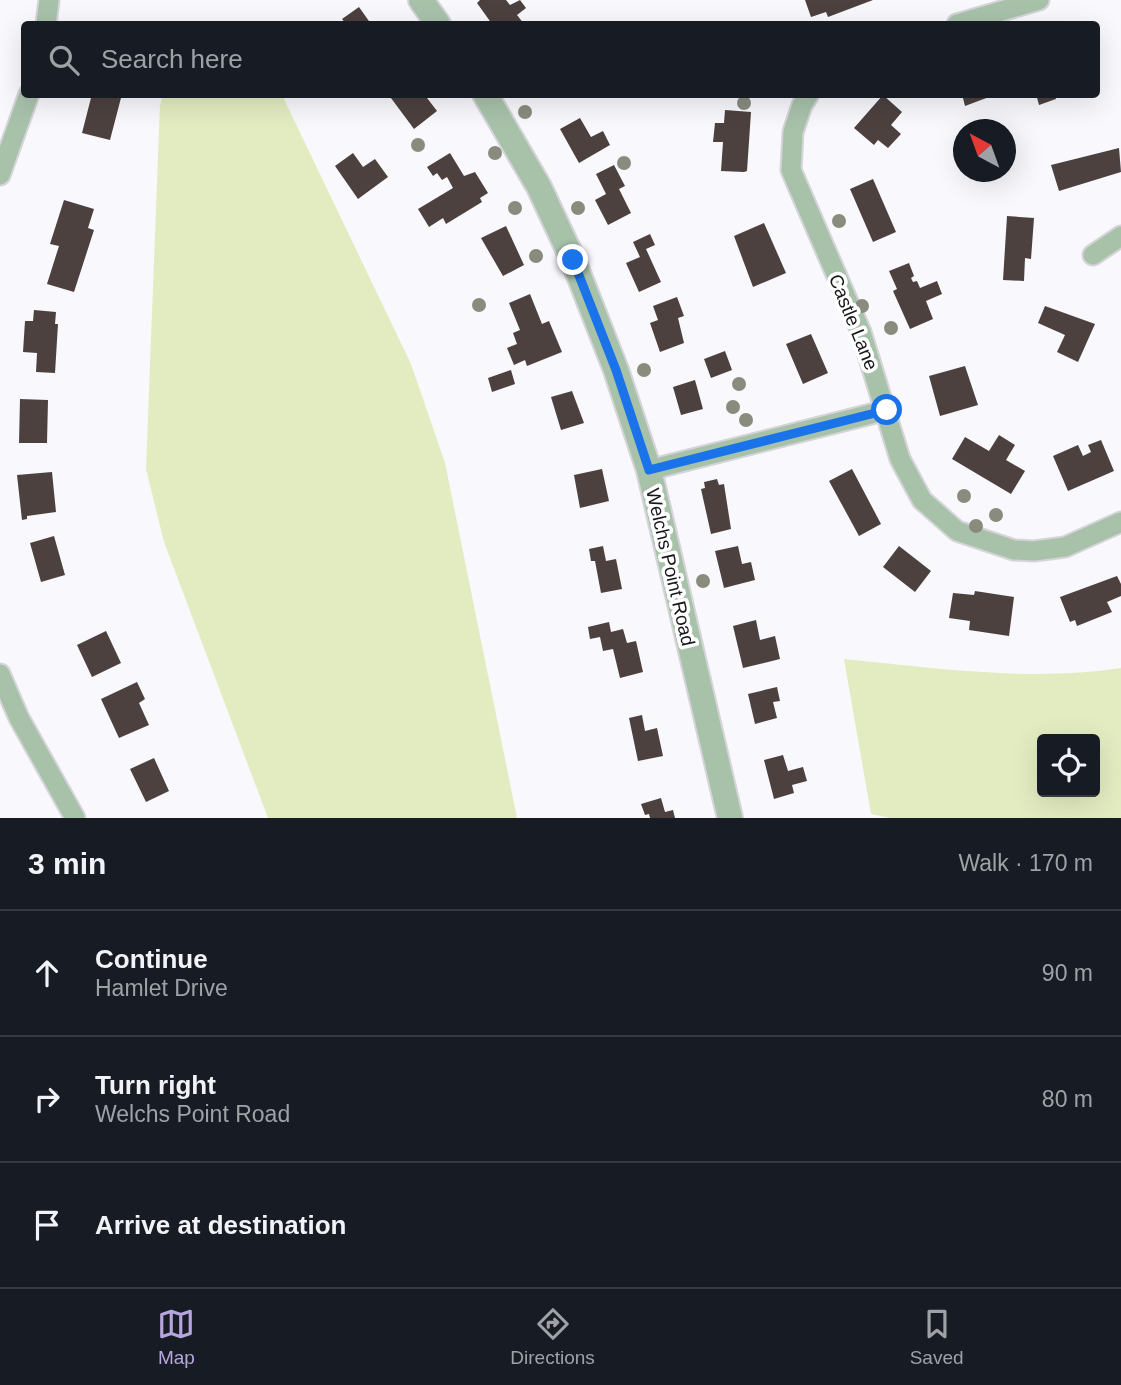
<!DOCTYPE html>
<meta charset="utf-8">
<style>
:root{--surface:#171b24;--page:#20242c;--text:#f1f3f6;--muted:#9ea1a6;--line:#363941;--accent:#b6a6dd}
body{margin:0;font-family:Arial,sans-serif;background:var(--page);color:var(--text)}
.controls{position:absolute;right:21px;bottom:21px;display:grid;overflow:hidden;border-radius:7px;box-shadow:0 7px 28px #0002}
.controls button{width:63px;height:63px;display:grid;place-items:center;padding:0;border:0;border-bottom:2px solid var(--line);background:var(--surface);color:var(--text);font:35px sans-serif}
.compass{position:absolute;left:953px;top:119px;width:63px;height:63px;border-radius:50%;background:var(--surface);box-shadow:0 7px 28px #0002;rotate:319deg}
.stop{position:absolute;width:21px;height:21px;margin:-16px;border:5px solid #1a73e8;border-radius:50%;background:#fff}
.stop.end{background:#1a73e8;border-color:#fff;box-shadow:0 2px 7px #0008}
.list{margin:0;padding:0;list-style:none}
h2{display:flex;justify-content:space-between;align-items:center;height:91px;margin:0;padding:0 28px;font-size:30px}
h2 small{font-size:23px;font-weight:400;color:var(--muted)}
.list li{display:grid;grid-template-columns:46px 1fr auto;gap:21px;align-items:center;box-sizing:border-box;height:126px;padding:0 28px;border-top:2px solid var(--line)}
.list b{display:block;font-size:26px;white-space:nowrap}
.list p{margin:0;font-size:23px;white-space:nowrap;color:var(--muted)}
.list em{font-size:23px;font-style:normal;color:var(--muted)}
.icon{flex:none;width:38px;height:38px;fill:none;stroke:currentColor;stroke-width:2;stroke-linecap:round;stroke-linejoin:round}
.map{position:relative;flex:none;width:1121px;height:818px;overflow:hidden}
.search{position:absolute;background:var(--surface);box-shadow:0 7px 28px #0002;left:21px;right:21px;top:21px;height:77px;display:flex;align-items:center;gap:18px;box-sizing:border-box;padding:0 24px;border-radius:7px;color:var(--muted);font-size:26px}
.sheet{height:469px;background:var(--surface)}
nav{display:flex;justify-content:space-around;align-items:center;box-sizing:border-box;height:98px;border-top:2px solid var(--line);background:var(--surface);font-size:19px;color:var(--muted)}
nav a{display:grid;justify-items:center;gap:4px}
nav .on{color:var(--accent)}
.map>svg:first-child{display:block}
.green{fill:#e3ecc1;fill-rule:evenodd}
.building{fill:#4c413f}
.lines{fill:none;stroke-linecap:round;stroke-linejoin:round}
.minor-casing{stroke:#d4d4d9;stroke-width:23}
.tertiary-casing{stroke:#d4d4d9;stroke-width:28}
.minor{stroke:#a8c2aa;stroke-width:19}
.tertiary{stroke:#a8c2aa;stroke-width:24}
.tree{fill:#898c7d}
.route{stroke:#1a73e8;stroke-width:9}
.labels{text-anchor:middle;stroke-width:7;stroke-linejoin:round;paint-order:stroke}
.street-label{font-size:19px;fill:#17171b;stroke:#fff}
</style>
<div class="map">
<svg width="1121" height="818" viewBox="0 0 1121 818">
<rect width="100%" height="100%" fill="#f8f8fd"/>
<path class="green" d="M163,95H282L411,364L445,463L517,818H268L164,542L146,469L160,105Z
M844,659C936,668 1030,682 1121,668V818H890L871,814ZM1042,739H1095V792H1042Z"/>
<path class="building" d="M480,0H506L510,5L520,0L526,8L517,15L524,24H492L477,3Z
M805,0H873L828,17L826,12L811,17Z
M359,7L371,24H346L342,19Z
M92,94H122L110,140L82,133Z
M388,94H424L437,111L414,129Z
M962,94H989V97L965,106Z
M1036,94H1055L1056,99L1039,105Z
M883,95L902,112L891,125L901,134L888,148L878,140L874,145L854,128Z
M725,110L751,112L747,171L744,172L721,171L723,142H713L715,123H724Z
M580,118L591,137L603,131L610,145L579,163L560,129Z
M1119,148L1121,172L1059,191L1051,165Z
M353,153L363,167L375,159L388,177L358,199L335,166Z
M450,153L464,176L475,172L488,193L480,198L482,202L446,224L443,218L429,227L418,209L453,188L447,177L442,180L437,173L433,176L427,167Z
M614,165L625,186L619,189L631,213L608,225L595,200L606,194L596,174Z
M873,179L896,232L873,242L850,189Z
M64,200L94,209L88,228L94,230L74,292L47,284L59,246L50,244Z
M1007,216L1034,218L1031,259L1025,258L1024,281L1003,280Z
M764,223L786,273L753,287L734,236Z
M506,226L524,265L503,276L481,238Z
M650,234L655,245L646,249L661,282L639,292L626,263L640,257L633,242Z
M909,263L914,276L911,278L913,282L917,281L920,288L937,281L942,294L926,301L933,319L910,329L893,291L897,289L889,271Z
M530,294L542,324L549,321L562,352L527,366L525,360L514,365L507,348L517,344L513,333L520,330L509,303Z
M677,297L684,316L678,318L684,343L660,352L650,323L658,320L653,306Z
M1045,306L1095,324L1078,362L1057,352L1065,335L1038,323Z
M34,310L56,312L55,324H58L55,373L36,372L37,353L23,352L25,321H33Z
M811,334L828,373L803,384L786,344Z
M725,351L732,370L711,378L704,359Z
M965,366L978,405L940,416L929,376Z
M511,370L515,384L492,392L488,378Z
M695,380L703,409L681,415L673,387Z
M572,391L584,423L561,430L551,397Z
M20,399L48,400L47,443H19Z
M999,435L1015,445L1006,460L1025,471L1011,494L952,459L965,437L989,451Z
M1101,440L1114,471L1068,491L1053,456L1078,445L1083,456L1091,452L1088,445Z
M602,469L609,501L580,508L574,475Z
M852,469L881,524L859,536L829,481Z
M52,472L56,512L27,516V519L22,520L17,475Z
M717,479L719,485L724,484L731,529L711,534L701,489L705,488L704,482Z
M54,536L65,575L41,582L30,543Z
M603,546L606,561L616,559L622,589L601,593L595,561H591L589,549Z
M738,546L742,564L751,562L755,580L724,588L715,551Z
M899,546L931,571L915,592L883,567Z
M1117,576L1121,584V596L1107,602L1112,612L1077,626L1075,620L1070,622L1060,597Z
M975,591L1014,597L1009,636L969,630L970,621L949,618L953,593L974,595Z
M756,620L760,640L775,636L780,659L743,668L733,626Z
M609,622L611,632L623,629L627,643L636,641L643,672L620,678L613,649L603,651L600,637L590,639L588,627Z
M106,631L121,663L92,677L77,645Z
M137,682L145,699L139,703L149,725L119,738L101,699Z
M777,687L780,701L773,702L777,718L755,724L748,694Z
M642,715L645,731L657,728L663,756L638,761L629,718Z
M783,755L788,771L803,767L807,781L792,785L794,793L774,799L764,760Z
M154,758L169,791L146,802L130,769Z
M661,798L665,812L673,810L675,818H650L649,814L645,815L641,804Z"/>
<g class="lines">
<defs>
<path id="minor" d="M46,24L49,0
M957,24L1039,0
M809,94L802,105L793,132L791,170L861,332L900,459L922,500L957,531L1014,550L1034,551L1065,547L1121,522
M0,175L29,94
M1093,255L1121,236
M649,470L887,410
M0,674L19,718L75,818"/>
<path id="tertiary" d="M421,0L438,24
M485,94L539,187L573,260L616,370L649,470L730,818"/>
</defs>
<use href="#minor" class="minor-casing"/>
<use href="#tertiary" class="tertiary-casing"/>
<use href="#minor" class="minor"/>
<use href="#tertiary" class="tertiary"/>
</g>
<g class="tree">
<circle cx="744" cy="103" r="7"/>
<circle cx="525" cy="112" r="7"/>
<circle cx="418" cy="145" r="7"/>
<circle cx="495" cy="153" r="7"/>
<circle cx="624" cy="163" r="7"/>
<circle cx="515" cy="208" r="7"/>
<circle cx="578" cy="208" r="7"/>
<circle cx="839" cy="221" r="7"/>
<circle cx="536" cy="256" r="7"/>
<circle cx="479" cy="305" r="7"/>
<circle cx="862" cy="306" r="7"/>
<circle cx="891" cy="328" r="7"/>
<circle cx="644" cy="370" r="7"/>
<circle cx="739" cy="384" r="7"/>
<circle cx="733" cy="407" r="7"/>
<circle cx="746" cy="420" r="7"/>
<circle cx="964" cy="496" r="7"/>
<circle cx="996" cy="515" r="7"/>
<circle cx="976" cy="526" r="7"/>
<circle cx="703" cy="581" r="7"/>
</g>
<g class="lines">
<path class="route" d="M573,260L616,370L649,470L887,410"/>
</g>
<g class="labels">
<g class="street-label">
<text transform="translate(854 322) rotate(68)" y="7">Castle Lane</text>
<text transform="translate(671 567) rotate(77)" y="7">Welchs Point Road</text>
</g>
</g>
</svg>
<div class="controls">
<button><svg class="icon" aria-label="locate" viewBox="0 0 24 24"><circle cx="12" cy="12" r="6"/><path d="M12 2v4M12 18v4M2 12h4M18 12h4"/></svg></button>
</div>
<svg class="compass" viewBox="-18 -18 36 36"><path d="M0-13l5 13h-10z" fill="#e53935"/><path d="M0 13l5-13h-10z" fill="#9ea1a6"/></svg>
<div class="stop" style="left:887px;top:410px"></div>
<div class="stop end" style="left:573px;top:260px"></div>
<div class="search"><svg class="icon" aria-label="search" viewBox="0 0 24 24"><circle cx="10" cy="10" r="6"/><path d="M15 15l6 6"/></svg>Search here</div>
</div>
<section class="sheet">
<h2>3 min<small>Walk · 170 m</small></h2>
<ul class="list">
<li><svg class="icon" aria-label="ahead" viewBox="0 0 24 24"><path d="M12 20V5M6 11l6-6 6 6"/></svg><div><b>Continue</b><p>Hamlet Drive</p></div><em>90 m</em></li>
<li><svg class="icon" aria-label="right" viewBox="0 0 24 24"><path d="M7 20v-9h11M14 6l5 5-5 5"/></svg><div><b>Turn right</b><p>Welchs Point Road</p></div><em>80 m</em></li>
<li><svg class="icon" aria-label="arrive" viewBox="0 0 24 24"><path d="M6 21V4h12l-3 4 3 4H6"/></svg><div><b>Arrive at destination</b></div></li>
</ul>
</section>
<nav>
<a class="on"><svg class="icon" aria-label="map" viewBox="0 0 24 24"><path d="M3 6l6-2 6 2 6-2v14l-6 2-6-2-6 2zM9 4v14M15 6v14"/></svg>Map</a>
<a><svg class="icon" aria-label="directions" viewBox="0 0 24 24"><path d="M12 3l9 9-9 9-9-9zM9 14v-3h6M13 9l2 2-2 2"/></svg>Directions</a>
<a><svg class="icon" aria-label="saved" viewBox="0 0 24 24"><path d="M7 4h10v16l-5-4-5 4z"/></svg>Saved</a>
</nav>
